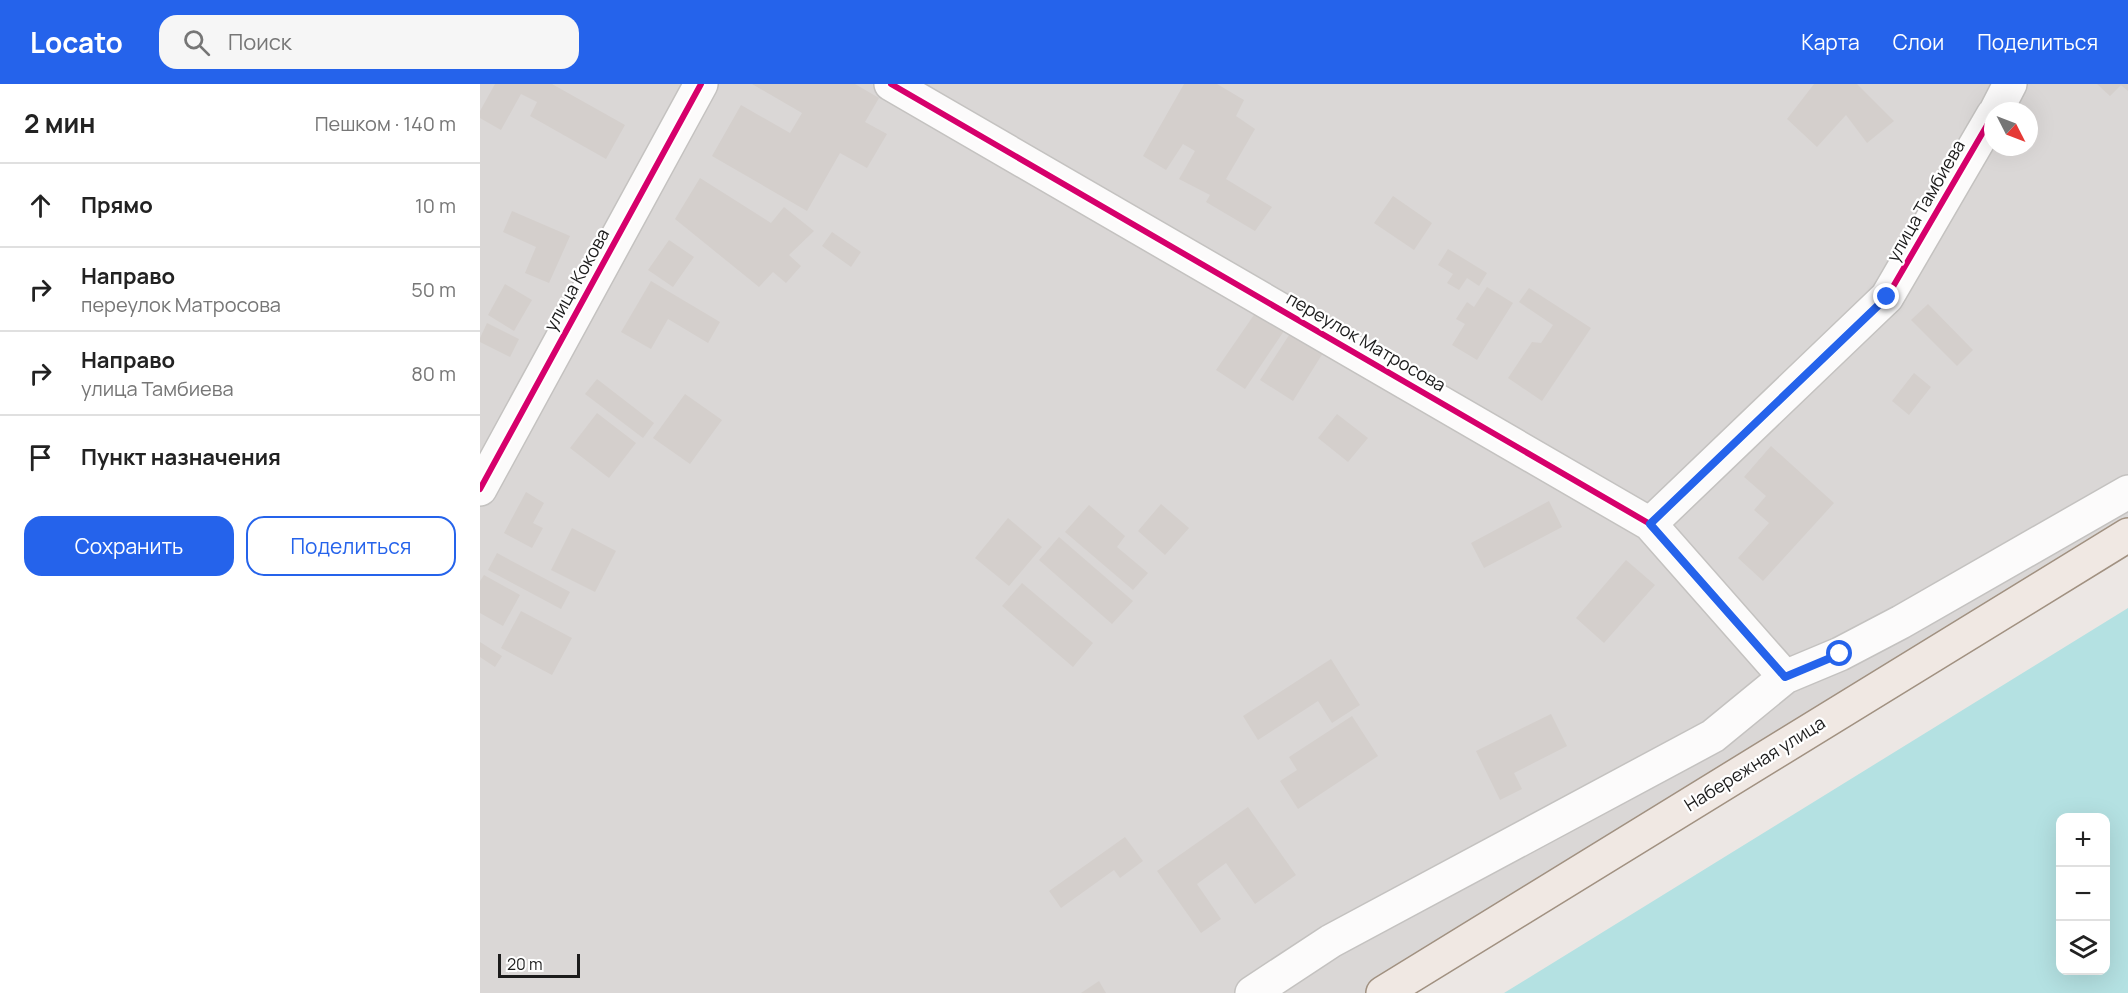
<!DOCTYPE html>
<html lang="ru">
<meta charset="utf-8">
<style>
:root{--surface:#fff;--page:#f6f6f6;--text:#222;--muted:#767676;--line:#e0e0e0;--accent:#2563eb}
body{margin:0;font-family:Manrope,sans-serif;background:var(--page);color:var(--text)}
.controls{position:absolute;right:18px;bottom:18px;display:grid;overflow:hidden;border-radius:12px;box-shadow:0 6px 24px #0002}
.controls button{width:54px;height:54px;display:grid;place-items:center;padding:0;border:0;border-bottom:2px solid var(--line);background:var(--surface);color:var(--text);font:30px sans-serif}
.compass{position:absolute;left:1504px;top:18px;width:54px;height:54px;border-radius:50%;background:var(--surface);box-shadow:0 6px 24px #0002;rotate:132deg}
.scale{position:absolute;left:18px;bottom:15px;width:82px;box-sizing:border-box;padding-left:6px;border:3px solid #1c1c1c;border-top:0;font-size:16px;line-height:21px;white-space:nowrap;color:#1c1c1c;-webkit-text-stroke:4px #fff;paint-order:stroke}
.stop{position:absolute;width:18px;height:18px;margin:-14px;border:4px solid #2563eb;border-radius:50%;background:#fff}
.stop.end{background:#2563eb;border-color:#fff;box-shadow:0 2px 6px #0008}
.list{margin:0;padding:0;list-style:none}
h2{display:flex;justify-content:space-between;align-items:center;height:78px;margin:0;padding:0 24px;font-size:26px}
h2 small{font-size:20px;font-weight:400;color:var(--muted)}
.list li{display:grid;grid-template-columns:39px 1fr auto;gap:18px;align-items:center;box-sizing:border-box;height:84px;padding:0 24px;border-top:2px solid var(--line)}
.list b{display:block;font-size:22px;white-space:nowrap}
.list p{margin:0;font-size:20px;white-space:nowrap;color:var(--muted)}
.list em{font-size:20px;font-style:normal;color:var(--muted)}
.actions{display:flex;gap:12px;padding:18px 24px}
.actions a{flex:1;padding:14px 0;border:2px solid var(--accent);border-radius:18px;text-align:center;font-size:21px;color:var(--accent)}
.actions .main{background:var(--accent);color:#fff}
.icon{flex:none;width:33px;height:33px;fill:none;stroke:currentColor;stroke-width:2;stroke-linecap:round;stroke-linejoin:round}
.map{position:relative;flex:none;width:1648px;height:909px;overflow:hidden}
header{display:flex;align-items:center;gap:36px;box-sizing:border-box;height:84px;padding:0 30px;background:var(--accent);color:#fff}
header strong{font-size:28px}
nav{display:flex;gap:33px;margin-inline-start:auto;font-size:21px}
.search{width:420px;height:54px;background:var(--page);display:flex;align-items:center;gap:15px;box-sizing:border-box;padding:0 21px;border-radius:18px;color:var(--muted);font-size:22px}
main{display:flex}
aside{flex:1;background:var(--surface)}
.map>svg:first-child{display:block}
.residential{fill:#dad7d6;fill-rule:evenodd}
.water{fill:#b4e1e2;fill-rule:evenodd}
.building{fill:#d4cfcc}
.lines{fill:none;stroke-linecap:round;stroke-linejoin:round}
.minor-casing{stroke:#c4c2c0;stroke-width:36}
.major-casing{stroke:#a19181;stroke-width:36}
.minor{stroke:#fcfbfb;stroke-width:33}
.major{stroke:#f0e8e3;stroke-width:33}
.cycleway-casing{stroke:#fff;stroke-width:10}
.cycleway{stroke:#d6006c;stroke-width:6}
.route{stroke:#2563eb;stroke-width:8}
.labels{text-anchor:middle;stroke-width:4.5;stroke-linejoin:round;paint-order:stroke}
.street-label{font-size:18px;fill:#1c1c1c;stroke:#fff}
</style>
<header>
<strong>Locato</strong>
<div class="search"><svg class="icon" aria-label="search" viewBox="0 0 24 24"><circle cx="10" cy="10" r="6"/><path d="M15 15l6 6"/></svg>Поиск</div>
<nav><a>Карта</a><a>Слои</a><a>Поделиться</a></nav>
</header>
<main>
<aside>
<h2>2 мин<small>Пешком · 140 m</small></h2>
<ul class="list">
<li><svg class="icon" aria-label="ahead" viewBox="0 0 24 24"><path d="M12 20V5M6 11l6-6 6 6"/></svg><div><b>Прямо</b></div><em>10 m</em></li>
<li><svg class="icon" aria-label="right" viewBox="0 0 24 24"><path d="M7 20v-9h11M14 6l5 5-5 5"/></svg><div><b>Направо</b><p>переулок Матросова</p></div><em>50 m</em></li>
<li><svg class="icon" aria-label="right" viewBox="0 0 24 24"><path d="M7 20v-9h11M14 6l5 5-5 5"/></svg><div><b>Направо</b><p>улица Тамбиева</p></div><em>80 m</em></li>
<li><svg class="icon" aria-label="arrive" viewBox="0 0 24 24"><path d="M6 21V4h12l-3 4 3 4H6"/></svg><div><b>Пункт назначения</b></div></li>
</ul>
<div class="actions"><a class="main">Сохранить</a><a>Поделиться</a></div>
</aside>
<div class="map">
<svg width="1648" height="909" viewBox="0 0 1648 909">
<rect width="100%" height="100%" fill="#ece7e4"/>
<path class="residential" d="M0,0H1648V451L903,909H0ZM1513,27H1549V63H1513Z"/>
<path class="water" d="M1648,524V909H1024ZM1580,734H1626V886H1580Z"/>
<path class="building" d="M15,0H72L145,41L126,75L50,32L57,18L41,10L21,46L0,34V27Z
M272,0H375L399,14L385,38L407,50L387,84L360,69L327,127L232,72L261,21L310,49L322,29Z
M704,0H737L764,16L756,32L775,45L746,95L792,123L775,147L726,118L730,111L699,95L715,67L703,60L686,86L663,72Z
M1334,0H1377L1414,37L1387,59L1366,31L1337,63L1307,35Z
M1617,0H1648V7L1641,1L1630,12Z
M220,94L291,139L304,123L334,147L309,171L321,182L306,199L293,188L279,203L195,135Z
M913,112L952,139L934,166L894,139Z
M32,127L90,152L69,199L45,189L56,163L23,148Z
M352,148L381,168L371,183L342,162Z
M189,156L214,173L193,203L168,186Z
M968,165L1007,189L999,202L987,194L979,206L967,199L973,190L958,181Z
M171,197L240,238L228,259L188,235L171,265L141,248Z
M25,200L52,216L34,247L8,231Z
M1007,203L1033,219L997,276L972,261L985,240L976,235L987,218L994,223Z
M1049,204L1111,244L1062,317L1028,294L1052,258L1061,259L1073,241L1039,218Z
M1448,220L1493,266L1477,282L1431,236Z
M778,225L806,244L765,305L736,286Z
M7,239L39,255L30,273L0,258V254Z
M811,248L843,269L813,317L780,296Z
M1434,289L1451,303L1429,331L1412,317Z
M117,295L174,339L163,354L105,310Z
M205,310L242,336L210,380L173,354Z
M117,329L156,359L129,394L90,364Z
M857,330L888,354L868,378L838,354Z
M1291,362L1354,419L1283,497L1258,474L1289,439L1274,426L1286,412L1264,393Z
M46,408L64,419L53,439L63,444L52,464L24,449Z
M1069,417L1082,443L1004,484L991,459Z
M681,420L709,444L685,471L658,447Z
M609,421L645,452L637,463L668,489L653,506L585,448Z
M528,434L562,463L529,502L495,474Z
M92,444L136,467L115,508L71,486Z
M579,453L653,517L632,540L559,476Z
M17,469L90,508L81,525L8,486Z
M1146,476L1175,501L1124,559L1096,534Z
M4,491L40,511L23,542L0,529V497Z
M542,499L613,559L593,583L522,522Z
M41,527L92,554L72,591L21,564Z
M0,558L22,572L15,583L0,573Z
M851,575L880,621L852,639L838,617L778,656L763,632Z
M1071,630L1087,662L1034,689L1042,705L1020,716L996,667Z
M872,632L898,672L818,725L800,697L817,686L809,673Z
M768,723L816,791L775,820L746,779L717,800L741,835L721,849L677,787Z
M645,753L663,777L640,794L634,786L581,824L569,807Z
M619,897L626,909H601Z"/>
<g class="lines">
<defs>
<path id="minor" d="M411,0L1170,440L1305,593
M1516,27L1530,0
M0,405L221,0
M1170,440L1407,213L1513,31
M772,909L851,857L1233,652L1305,593L1360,570L1421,538L1648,408"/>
<path id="major" d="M903,909L1648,451"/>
</defs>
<use href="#minor" class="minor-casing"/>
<use href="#major" class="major-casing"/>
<use href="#minor" class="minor"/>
<use href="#major" class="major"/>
<defs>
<path id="cycleway" d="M411,0L1170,440L1305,593
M0,405L221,0
M1170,440L1407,213L1513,31"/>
</defs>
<use href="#cycleway" class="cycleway-casing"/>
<use href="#cycleway" class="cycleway"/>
</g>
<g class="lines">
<path class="route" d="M1360,570L1305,593L1170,440L1407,213"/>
</g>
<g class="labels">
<g class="street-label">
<text transform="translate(1446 117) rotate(-60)" y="6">улица Тамбиева</text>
<text transform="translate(97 196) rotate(-61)" y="6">улица Кокова</text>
<text transform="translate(886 258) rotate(30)" y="6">переулок Матросова</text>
<text transform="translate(1275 680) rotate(-32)" y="6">Набережная улица</text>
</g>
</g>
</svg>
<div class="controls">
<button>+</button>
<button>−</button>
<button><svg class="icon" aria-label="layers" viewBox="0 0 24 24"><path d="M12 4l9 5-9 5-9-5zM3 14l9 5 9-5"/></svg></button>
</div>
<svg class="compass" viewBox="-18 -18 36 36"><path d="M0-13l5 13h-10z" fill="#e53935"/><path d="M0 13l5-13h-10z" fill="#767676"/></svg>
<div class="scale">20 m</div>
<div class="stop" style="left:1360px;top:570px"></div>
<div class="stop end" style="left:1407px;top:213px"></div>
</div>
</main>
